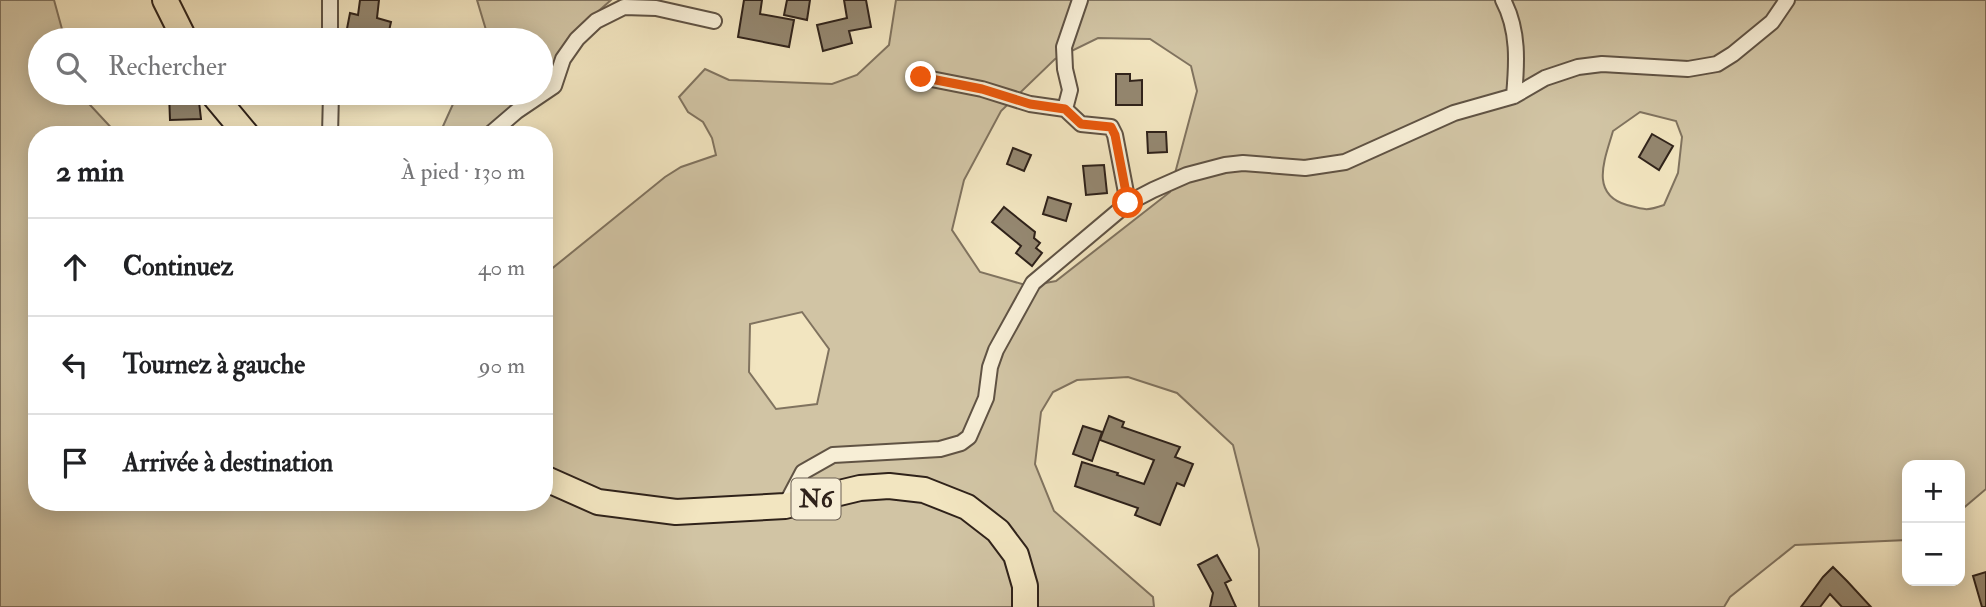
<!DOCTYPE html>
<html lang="fr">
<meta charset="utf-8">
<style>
:root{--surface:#fff;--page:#f6f6f6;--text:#202124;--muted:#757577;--line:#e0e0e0}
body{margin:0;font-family:"IM FELL Double Pica",serif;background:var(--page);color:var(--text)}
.controls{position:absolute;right:21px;bottom:21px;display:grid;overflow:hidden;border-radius:14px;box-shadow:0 4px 18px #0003}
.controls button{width:63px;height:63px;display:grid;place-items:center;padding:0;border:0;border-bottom:2px solid var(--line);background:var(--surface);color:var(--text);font:35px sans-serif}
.stop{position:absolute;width:21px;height:21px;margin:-16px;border:5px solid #ea580c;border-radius:50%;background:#fff}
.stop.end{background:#ea580c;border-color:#fff;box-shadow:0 2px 7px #0008}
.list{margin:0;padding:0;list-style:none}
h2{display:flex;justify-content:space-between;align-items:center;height:91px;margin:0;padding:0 28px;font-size:30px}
h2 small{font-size:23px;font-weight:400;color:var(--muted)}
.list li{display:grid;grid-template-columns:46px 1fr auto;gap:21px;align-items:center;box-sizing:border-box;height:98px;padding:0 28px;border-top:2px solid var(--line)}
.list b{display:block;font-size:26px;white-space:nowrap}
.list em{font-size:23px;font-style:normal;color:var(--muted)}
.icon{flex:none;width:38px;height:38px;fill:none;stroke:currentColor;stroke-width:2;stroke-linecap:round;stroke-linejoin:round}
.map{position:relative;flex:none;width:1986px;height:607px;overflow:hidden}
.search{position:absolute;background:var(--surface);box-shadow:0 4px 18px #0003;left:28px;top:28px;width:525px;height:77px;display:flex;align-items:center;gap:18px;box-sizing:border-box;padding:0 24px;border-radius:38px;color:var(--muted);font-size:26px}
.panel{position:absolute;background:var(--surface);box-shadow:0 4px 18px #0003;left:28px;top:126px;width:525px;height:385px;border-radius:28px}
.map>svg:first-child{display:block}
.green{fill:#d1c4a4;stroke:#80735f;stroke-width:2;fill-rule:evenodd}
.building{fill:#948770;stroke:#2f221a;stroke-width:2}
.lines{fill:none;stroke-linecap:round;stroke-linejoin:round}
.street-casing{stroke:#605344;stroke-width:18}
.highway-casing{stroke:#2f221a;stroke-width:28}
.street{stroke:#f7eed6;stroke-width:14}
.highway{stroke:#f2e5c0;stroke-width:24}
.route{stroke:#ea580c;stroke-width:9}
.labels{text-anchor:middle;stroke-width:5;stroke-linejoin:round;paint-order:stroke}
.shield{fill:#f7eed6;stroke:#6b5f52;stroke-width:2}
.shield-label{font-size:24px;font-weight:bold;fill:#2f221a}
</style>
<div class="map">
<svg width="1986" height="607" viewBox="0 0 1986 607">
<rect width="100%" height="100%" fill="#f2e5c0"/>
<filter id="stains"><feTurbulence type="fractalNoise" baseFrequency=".00286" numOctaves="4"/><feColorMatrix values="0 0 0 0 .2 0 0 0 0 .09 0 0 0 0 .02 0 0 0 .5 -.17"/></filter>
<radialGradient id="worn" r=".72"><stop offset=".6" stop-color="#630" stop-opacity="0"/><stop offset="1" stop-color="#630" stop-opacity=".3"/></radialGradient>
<path class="green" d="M0,0H54L65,40H40V93H79L118,135H37V502H544V275L665,177L681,167L716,155L712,138L703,122L688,112L679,97L705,69L729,80L832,84L857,75L889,45L896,0H1986V489L1960,511V465H1907V540L1795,545L1730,597L1724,607H1259V549L1233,445L1177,393L1128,377L1077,380L1053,392L1041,412L1035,464L1054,511L1153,597L1154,607H0ZM1098,38L1150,39L1191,66L1197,91L1170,192L1056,281L1029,286L980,272L952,230L964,180L1001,111L1055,59ZM1640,112L1676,121L1682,137L1678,173L1664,205C1647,211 1645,210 1627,205C1589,194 1605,159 1613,131ZM802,312L829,349L817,404L776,409L749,372L750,324Z
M477,0H611L593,16L552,79L541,88V40H481L486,30Z
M458,93H535L481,135H439Z"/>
<path class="building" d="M360,0H379L377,18L391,22L387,40L346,34L350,13L358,15Z
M744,0H762L760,14L794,20L789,47L738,37Z
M787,0H810L807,20L784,15Z
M844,0H866L871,27L849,31L852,43L823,51L817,25L847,18Z
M1116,74H1130V81L1142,80V105H1116Z
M169,93H198L201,119L170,120Z
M1147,132H1166L1167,152L1148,153Z
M1652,134L1673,146L1659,170L1639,157Z
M1013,148L1031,155L1024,171L1007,164Z
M1104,165L1107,193L1086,195L1083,166Z
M1048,197L1071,204L1066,221L1043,214Z
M1004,207L1035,232L1034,238L1040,243L1036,248L1042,253L1032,266L1016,253L1021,246L992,222Z
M1109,416L1124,422L1122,427L1180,447L1175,457L1193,464L1184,486L1177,483L1160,525L1135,515L1138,508L1075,486L1082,462L1118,473L1117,475L1144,484L1154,460L1100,440Z
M1083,426L1102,432L1092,461L1073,454Z
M1217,555L1231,580L1225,583L1236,607H1210L1213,593L1198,565Z
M1833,567L1847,581L1871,607H1842L1830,594L1820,607H1801L1823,577Z
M1986,572V607H1982L1973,576Z"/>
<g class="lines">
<defs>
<path id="street" d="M330,0V40
M1080,0L1064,47L1065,69L1070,90L1065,109L1081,124L1111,127L1115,135L1128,203
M1503,0C1519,30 1517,63 1514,96
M921,77L982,89L1030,104L1065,109
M330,135L331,93
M489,135L517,111L554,86L563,59L577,39L596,21L624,7L656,8L714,21
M785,506L803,472L833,455L940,449L961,443L969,437L986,398L990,367L996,350L1033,283L1128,203L1153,190L1187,175L1225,165L1243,163L1305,168L1345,162L1454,113L1514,96L1545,78L1578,67L1602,64L1688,69L1717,64L1733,54L1772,22L1787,0"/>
<path id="highway" d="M165,0L185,40
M212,93L247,135
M544,478L598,502L676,512L785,506L860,488L889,486L924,490L967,507L998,531L1016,555L1025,586V607"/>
</defs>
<use href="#street" class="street-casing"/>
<use href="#highway" class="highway-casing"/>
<use href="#street" class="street"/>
<use href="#highway" class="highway"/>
</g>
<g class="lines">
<path class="route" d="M921,77L982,89L1030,104L1065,109L1081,124L1111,127L1115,135L1128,203"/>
</g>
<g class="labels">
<rect class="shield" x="791.5" y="478.5" width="49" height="41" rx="5"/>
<g class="shield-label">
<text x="816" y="507">N6</text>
</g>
</g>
<rect width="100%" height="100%" filter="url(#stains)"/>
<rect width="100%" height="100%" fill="url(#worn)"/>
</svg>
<div class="controls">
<button>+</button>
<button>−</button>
</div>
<div class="stop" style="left:1128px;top:203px"></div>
<div class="stop end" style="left:921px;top:77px"></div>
<div class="search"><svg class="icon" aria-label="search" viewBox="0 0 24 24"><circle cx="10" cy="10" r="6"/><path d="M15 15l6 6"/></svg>Rechercher</div>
<section class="panel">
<h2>2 min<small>À pied · 130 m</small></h2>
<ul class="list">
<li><svg class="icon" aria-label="ahead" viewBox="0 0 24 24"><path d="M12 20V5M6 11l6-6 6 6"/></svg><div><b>Continuez</b></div><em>40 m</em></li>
<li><svg class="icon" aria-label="left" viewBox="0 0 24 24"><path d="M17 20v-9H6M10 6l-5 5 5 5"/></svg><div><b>Tournez à gauche</b></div><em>90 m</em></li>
<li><svg class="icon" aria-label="arrive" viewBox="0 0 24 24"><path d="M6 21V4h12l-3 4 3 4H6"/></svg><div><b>Arrivée à destination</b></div></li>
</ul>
</section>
</div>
